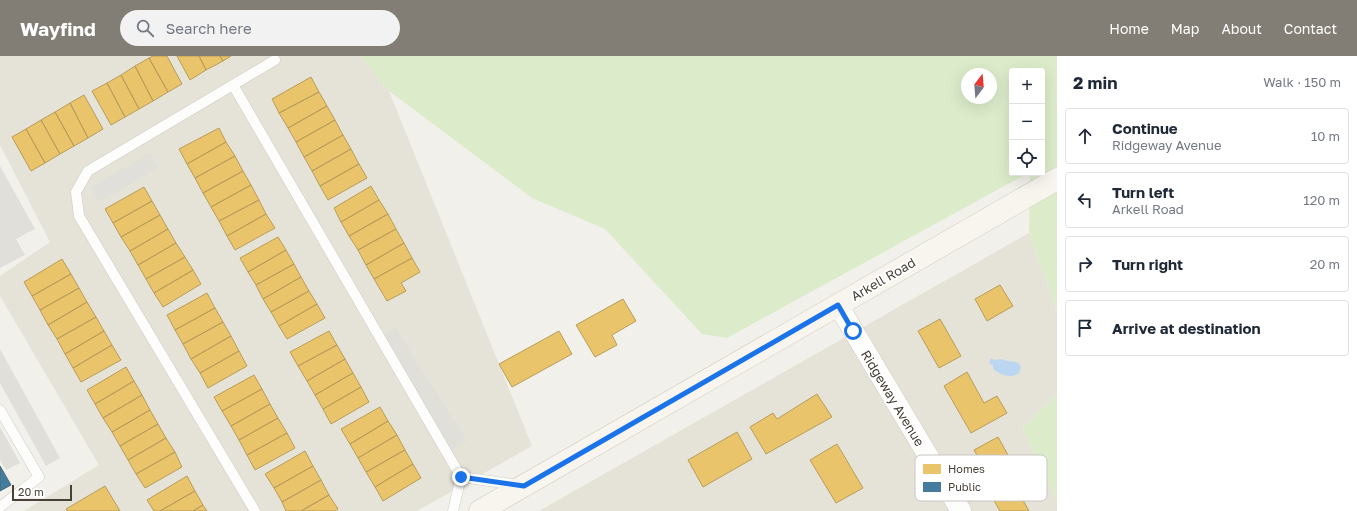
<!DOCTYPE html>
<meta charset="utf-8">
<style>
:root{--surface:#fff;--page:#f2f2f3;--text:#1f2937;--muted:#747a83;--line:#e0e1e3;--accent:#827e75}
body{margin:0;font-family:"Golos Text",sans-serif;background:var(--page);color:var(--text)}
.controls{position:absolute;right:12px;top:12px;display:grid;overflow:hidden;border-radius:4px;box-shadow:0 4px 16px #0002}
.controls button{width:36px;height:36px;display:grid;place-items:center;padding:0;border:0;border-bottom:1px solid var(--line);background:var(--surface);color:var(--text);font:20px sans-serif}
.compass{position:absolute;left:961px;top:12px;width:36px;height:36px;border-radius:50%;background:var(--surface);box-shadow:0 4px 16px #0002;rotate:16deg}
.scale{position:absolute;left:12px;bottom:10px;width:60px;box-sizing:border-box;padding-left:4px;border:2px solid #474136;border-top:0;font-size:11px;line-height:14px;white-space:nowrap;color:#474136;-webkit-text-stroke:3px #fff;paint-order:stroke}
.stop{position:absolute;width:12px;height:12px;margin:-9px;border:3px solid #1a73e8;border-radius:50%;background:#fff}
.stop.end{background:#1a73e8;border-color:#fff;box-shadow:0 1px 4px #0008}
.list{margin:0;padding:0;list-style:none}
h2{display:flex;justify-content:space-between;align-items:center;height:52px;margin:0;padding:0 16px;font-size:17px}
h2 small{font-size:13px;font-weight:400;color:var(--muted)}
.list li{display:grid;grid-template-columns:26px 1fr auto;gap:12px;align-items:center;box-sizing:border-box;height:56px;margin:0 8px 8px;padding:0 8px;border:1px solid var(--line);border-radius:4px}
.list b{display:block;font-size:15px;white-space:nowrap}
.list p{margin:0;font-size:13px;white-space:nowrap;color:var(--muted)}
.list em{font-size:13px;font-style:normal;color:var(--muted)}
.icon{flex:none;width:22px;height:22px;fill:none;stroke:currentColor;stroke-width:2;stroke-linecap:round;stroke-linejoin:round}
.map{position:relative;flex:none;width:1057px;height:455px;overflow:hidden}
header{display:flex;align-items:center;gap:24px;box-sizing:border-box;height:56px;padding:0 20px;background:var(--accent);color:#fff}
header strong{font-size:19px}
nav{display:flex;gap:22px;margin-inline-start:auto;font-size:14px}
.search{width:280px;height:36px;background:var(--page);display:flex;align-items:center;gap:10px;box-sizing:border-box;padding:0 14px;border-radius:22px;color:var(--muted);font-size:15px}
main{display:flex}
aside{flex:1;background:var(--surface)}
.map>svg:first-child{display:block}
.residential{fill:#e5e2d7}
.green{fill:#dcecca;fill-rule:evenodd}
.parking{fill:#e0dfda}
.water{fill:#bad6f0}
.homes{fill:#e9c46a;stroke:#b89d5a}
.public{fill:#457b9d;stroke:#466a7e}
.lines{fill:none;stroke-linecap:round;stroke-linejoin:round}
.lane-casing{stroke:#cdccc6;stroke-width:11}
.street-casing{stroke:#cdccc6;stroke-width:21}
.secondary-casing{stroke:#d1cdc1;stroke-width:23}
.lane{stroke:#fdfdfc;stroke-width:10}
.street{stroke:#fdfdfc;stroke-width:20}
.secondary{stroke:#f7f5ee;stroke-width:22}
.route{stroke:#1a73e8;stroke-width:5}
.labels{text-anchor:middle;stroke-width:4;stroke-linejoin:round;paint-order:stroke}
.street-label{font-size:13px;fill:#474136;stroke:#fff}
.key{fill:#fff;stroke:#c8c6c3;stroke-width:1}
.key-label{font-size:11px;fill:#474136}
</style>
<header>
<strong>Wayfind</strong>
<div class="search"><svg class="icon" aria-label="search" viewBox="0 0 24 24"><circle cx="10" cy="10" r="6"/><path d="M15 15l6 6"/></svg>Search here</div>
<nav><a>Home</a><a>Map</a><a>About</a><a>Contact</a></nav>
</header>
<main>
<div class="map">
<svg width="1057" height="455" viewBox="0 0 1057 455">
<rect width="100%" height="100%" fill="#f1f0ea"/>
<path class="residential" d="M0,0H360L389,35L532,390L417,455H24L99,409L0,240V220L50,186L0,89Z
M1029,177L1057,256V338L1022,373L1057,445V455H539Z"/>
<path class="green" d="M360,0H1057V256L1029,177L1030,117H1042V15H1012V117H1028L727,282L702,278L605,173L532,142L389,35ZM967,18H991V42H967Z
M1057,338V445L1022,373Z"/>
<path class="parking" d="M150,97L158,112L99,146L91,131Z
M0,110L35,173L16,183L25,199L0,212Z
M395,271L467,385L451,394L381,280Z
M0,293L60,402L46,410L0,327Z
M0,371L20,407L6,414L0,404Z"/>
<path class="water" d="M991,302L994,304L1002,303C1009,308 1017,302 1021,311L1019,317C1010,323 1001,319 993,313V309L989,308Z"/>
<path class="homes" d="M153,0H167L182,28L168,36L149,2Z
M177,0H199L206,14L190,24Z
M199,0H220L223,5L206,14Z
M220,0H231L223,5Z
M149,2L168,36L153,45L135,10Z
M135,10L153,45L139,53L121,19Z
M121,19L139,53L125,61L107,27Z
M311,21L319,36L279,57L272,43Z
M107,27L125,61L111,69L92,35Z
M319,36L327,50L288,72L279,57Z
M84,39L103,73L88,82L70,47Z
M70,47L88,82L74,90L55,56Z
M327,50L335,64L296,86L288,72Z
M55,56L74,90L60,98L41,64Z
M41,64L60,98L45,107L26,73Z
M335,64L343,79L304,101L296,86Z
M219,72L226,86L187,108L179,93Z
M26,73L45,107L31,115L12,81Z
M343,79L351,93L312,115L304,101Z
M226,86L235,100L195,122L187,108Z
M351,93L359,108L320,130L312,115Z
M235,100L243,115L203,137L195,122Z
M359,108L367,122L328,144L320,130Z
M243,115L251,129L211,151L203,137Z
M251,129L259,144L219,165L211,151Z
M371,130L379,144L341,166L334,152Z
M144,131L152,145L113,167L105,153Z
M259,144L266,158L227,180L219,165Z
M379,144L388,158L349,180L341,166Z
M152,145L160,159L121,181L113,167Z
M266,158L275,172L235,194L227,180Z
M388,158L396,173L358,194L349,180Z
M160,159L168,173L130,195L121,181Z
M168,173L176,187L138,209L130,195Z
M396,173L404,187L366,209L358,194Z
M278,181L286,194L248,216L240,202Z
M176,187L185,201L146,223L138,209Z
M404,187L412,202L374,223L366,209Z
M286,194L294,208L256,229L248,216Z
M185,201L193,214L154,237L146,223Z
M412,202L420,216L401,227L406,235L387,245L374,223Z
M62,203L71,218L32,240L24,226Z
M294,208L301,221L263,243L256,229Z
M193,214L201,228L163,251L154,237Z
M71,218L79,232L40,254L32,240Z
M301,221L309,235L271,256L263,243Z
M1000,229L1013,250L987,265L975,243Z
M79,232L87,246L48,269L40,254Z
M309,235L317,248L279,270L271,256Z
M207,237L215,252L175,274L167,259Z
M623,243L636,265L612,279L617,289L595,301L576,269Z
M87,246L96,261L57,283L48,269Z
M317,248L325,262L287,283L279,270Z
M215,252L223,266L183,288L175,274Z
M96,261L104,275L65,298L57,283Z
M940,263L961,300L939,312L918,275Z
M223,266L231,280L191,303L183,288Z
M104,275L112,289L73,312L65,298Z
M329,275L337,289L298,310L290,296Z
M559,275L572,298L512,331L499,308Z
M231,280L239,295L200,317L191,303Z
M112,289L121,304L81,326L73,312Z
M337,289L345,303L307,325L298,310Z
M239,295L247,310L208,332L200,317Z
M345,303L353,317L315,339L307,325Z
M126,311L134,325L95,348L87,334Z
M967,316L984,347L997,340L1007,357L971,377L944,330Z
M353,317L361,331L323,353L315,339Z
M254,319L262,333L222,355L214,341Z
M134,325L142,339L103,362L95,348Z
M361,331L369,346L331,368L323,353Z
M262,333L270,348L231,370L222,355Z
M817,338L832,361L766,398L750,371L773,357L777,363Z
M142,339L150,354L112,376L103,362Z
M270,348L278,362L239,384L231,370Z
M380,351L388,365L350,388L341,373Z
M150,354L158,368L120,390L112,376Z
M278,362L287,377L247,399L239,384Z
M388,365L397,379L358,402L350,388Z
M158,368L166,382L128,404L120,390Z
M737,376L752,403L703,431L688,404Z
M287,377L295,392L255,414L247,399Z
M397,379L405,394L366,416L358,402Z
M998,381L1018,417L988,433L972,405L978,401L974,394Z
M166,382L175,396L136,418L128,404Z
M837,388L863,432L836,447L810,404Z
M405,394L413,408L375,431L366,416Z
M305,395L313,410L274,432L265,418Z
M175,396L182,411L145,432L136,418Z
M413,408L421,422L383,445L375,431Z
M313,410L321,424L282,446L274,432Z
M187,420L195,435L160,455H154L147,444Z
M321,424L329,439L301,455H286L282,446Z
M105,430L120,455H67L66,453Z
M1015,430L1029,455H1000L993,443Z
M195,435L203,449L193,455H160Z
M329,439L338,453L335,455H301Z
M203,449L207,455H193Z"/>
<path class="public" d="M0,410L11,429L0,435Z"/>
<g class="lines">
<defs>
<path id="lane" d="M233,29L461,421L453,455
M0,354L39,421L0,451
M461,421L518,429
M255,455L79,160L76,136L88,115L275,4"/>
<path id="street" d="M838,249L961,455"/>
<path id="secondary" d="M480,455L1057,123"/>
</defs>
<use href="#lane" class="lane-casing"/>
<use href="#street" class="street-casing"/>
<use href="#secondary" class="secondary-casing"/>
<use href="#lane" class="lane"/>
<use href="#street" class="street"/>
<use href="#secondary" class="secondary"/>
</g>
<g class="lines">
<path class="route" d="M461,421L524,430L838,249L853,275"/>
</g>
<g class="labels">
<g class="street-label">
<text transform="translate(883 223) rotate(-30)" y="5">Arkell Road</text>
<text transform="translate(893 342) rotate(59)" y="5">Ridgeway Avenue</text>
</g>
</g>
<rect x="915" y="399" width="132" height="46" rx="6" class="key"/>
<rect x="923" y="408" width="18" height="10" fill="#e9c46a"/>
<rect x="923" y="426" width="18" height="10" fill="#457b9d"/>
<g class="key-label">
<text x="948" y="417">Homes</text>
<text x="948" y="435">Public</text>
</g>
</svg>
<div class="controls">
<button>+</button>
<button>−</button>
<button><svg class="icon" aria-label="locate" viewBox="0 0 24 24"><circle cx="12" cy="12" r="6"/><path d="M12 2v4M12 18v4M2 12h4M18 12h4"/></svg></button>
</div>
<svg class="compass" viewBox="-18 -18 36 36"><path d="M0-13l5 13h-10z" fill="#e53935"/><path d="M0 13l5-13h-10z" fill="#747a83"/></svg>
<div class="scale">20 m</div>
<div class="stop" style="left:853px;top:275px"></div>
<div class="stop end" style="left:461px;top:421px"></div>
</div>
<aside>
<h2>2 min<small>Walk · 150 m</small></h2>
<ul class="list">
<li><svg class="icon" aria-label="ahead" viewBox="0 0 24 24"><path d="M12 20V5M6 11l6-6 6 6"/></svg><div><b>Continue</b><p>Ridgeway Avenue</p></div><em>10 m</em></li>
<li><svg class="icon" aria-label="left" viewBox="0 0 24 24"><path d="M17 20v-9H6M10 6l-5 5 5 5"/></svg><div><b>Turn left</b><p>Arkell Road</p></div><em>120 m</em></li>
<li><svg class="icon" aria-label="right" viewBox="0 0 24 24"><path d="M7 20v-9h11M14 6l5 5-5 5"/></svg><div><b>Turn right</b></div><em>20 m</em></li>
<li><svg class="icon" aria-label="arrive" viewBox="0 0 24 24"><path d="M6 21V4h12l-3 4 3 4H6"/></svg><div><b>Arrive at destination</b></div></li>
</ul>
</aside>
</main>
